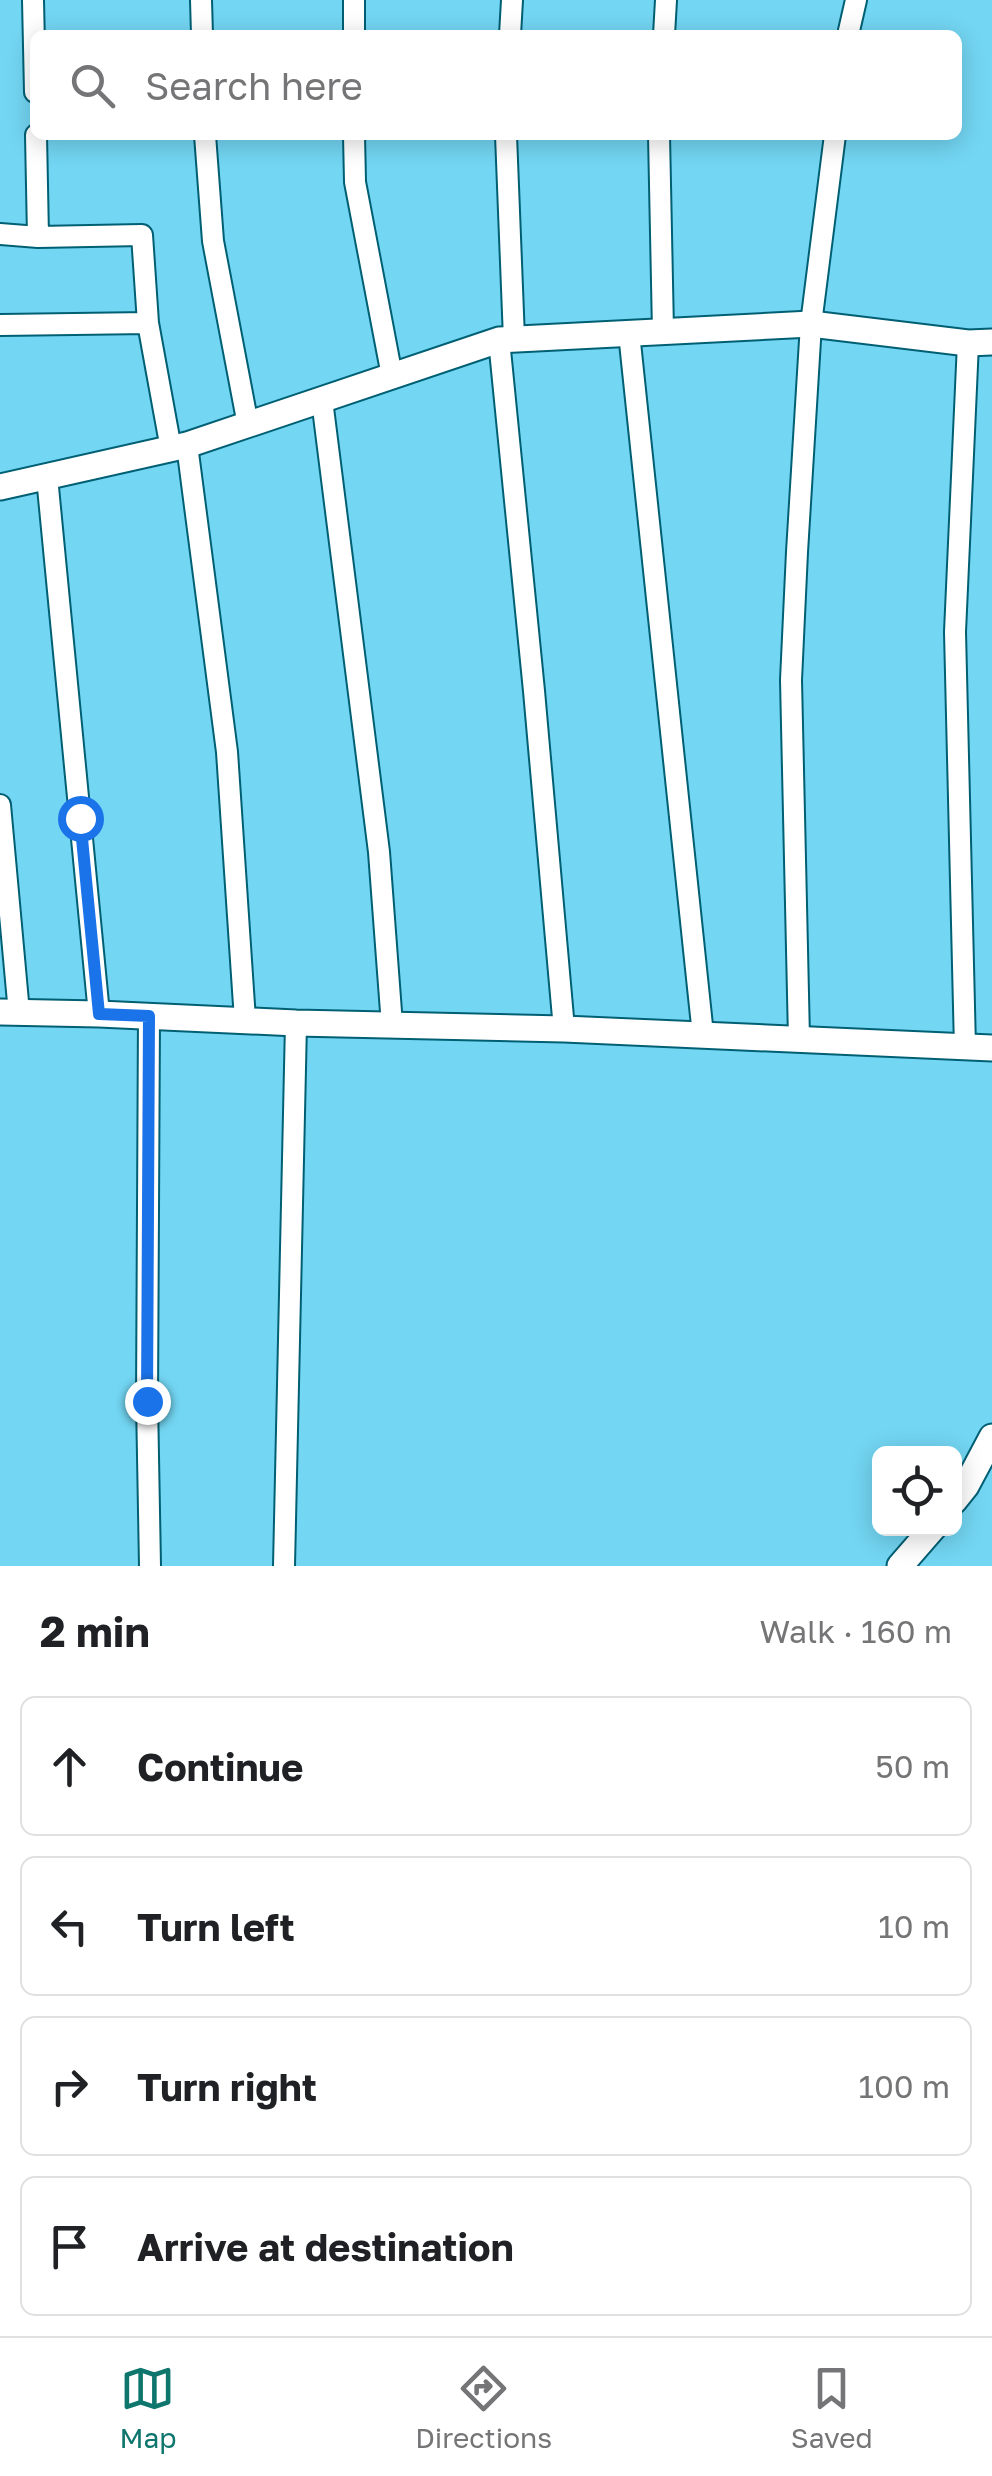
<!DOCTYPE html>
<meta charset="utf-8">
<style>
:root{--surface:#fff;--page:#f6f6f6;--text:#202124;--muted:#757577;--line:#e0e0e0;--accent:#0f766e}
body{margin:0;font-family:"Golos Text",sans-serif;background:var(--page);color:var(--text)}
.controls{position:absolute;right:30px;bottom:30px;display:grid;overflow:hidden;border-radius:15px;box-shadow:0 5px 25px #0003}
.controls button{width:90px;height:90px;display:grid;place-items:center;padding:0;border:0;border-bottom:2px solid var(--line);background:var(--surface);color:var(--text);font:50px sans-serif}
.stop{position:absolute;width:30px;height:30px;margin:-22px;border:8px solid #1a73e8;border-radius:50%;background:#fff}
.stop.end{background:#1a73e8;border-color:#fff;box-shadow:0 2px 10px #0008}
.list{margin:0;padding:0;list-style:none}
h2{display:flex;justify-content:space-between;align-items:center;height:130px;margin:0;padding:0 40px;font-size:42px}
h2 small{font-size:32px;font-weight:400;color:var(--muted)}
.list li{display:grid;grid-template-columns:65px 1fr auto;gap:30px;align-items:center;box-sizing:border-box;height:140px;margin:0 20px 20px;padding:0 20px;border:2px solid var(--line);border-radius:15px}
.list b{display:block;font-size:38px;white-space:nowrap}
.list em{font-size:32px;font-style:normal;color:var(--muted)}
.icon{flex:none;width:55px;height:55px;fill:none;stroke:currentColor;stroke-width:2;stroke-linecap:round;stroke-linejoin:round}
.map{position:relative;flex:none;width:992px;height:1566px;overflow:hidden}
.search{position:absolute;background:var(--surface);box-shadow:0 5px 25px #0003;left:30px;right:30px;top:30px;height:110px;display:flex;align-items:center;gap:25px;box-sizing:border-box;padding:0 35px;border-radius:15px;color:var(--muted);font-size:38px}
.sheet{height:770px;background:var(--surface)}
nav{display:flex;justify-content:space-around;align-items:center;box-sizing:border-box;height:140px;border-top:2px solid var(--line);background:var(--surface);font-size:28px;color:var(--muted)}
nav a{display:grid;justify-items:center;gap:5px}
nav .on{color:var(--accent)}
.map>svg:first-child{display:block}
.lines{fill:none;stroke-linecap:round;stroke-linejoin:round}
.minor-casing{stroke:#015f73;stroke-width:24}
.tertiary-casing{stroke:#015f73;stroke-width:29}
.minor{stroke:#fff;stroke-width:20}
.tertiary{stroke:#fff;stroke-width:25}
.route{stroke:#1a73e8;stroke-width:12}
</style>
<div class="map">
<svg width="992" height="1566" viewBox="0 0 992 1566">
<rect width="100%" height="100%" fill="#73d6f3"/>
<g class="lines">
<defs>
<path id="minor" d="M33,0L35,92
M201,0L202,35
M354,0V35
M510,35L512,0
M664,35L666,0
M848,35L856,0
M36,135L38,237
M205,135L213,241L248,425
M354,135L355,182L392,376
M506,135L514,339
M659,135L663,331
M0,234L38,237L142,235L148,323L171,449
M0,325L148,323
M629,333L703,1035
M499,340L534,691L564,1029
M322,400L379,852L392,1025
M187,445L227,752L245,1020
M47,477L99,1014
M0,805L19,1013
M149,1016L147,1401L150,1566
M799,1039L791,680L797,552L811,324L835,135
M965,1048L955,632L968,343
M284,1566L296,1023"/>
<path id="tertiary" d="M0,487L187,445L499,340L811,324L968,343L992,342
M0,1012L99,1014L296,1023L564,1029L992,1048
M954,1501L966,1486L992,1437
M900,1566L933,1528"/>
</defs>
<use href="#minor" class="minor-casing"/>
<use href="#tertiary" class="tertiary-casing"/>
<use href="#minor" class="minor"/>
<use href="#tertiary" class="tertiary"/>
</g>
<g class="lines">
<path class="route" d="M80,818L99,1014L149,1016L147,1401"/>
</g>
</svg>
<div class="controls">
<button><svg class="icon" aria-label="locate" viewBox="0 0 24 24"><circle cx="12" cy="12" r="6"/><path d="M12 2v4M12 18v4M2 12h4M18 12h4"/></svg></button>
</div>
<div class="stop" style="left:80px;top:818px"></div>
<div class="stop end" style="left:147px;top:1401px"></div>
<div class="search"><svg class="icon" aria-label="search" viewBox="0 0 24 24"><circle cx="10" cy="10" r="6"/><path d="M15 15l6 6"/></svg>Search here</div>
</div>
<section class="sheet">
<h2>2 min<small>Walk · 160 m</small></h2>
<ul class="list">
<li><svg class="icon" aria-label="ahead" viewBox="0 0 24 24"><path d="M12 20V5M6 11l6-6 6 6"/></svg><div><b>Continue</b></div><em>50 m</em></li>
<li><svg class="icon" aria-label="left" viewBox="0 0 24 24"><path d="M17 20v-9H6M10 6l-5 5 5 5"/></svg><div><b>Turn left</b></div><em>10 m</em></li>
<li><svg class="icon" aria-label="right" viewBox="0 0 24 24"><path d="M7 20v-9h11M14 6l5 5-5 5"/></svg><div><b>Turn right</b></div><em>100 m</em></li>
<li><svg class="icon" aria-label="arrive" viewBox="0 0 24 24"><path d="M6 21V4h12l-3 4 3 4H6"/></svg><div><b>Arrive at destination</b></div></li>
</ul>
</section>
<nav>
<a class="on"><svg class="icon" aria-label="map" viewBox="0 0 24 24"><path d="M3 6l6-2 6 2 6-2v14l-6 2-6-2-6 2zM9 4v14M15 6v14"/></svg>Map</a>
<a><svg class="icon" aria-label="directions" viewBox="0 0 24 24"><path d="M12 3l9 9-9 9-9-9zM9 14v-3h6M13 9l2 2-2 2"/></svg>Directions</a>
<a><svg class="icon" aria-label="saved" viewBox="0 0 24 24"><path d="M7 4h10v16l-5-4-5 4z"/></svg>Saved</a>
</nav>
